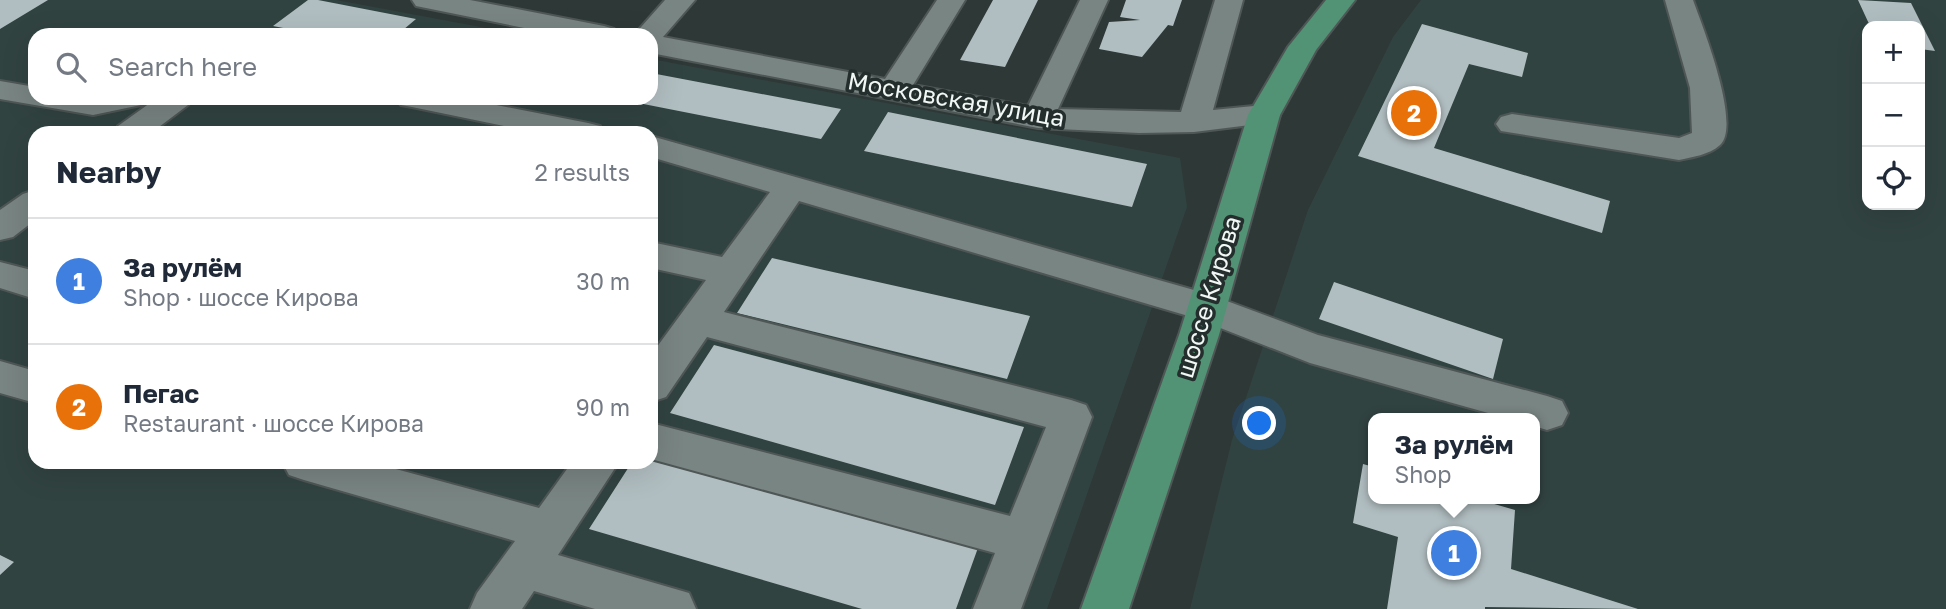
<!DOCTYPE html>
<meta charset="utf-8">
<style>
:root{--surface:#fff;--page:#f6f6f7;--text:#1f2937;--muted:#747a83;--line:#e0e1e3;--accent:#db2777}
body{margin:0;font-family:"Golos Text",sans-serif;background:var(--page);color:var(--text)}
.controls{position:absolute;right:21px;top:21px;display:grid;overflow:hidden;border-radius:14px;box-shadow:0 7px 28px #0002}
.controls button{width:63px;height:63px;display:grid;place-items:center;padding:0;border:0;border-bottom:2px solid var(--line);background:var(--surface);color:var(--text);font:35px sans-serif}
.you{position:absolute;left:1260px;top:424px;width:24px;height:24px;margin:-18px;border:5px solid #fff;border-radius:50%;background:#1a73e8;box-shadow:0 0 0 10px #1a73e833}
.badge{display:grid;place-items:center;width:46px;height:46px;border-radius:50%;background:var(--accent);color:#fff;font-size:23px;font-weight:700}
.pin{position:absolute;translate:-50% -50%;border:4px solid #fff;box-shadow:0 2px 7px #0006}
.popup{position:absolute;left:1368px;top:413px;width:172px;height:91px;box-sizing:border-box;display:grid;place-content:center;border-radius:14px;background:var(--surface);filter:drop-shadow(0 2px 5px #0005);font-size:23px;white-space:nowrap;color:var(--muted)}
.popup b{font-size:26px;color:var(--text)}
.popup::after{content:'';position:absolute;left:50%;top:100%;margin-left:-14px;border:14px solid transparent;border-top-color:var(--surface)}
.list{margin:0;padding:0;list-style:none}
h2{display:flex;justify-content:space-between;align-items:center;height:91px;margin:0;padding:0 28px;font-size:30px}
h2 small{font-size:23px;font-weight:400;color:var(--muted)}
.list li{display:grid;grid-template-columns:46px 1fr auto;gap:21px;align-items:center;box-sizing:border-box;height:126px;padding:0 28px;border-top:2px solid var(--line)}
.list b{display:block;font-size:26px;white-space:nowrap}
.list p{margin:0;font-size:23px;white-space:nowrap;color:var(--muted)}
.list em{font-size:23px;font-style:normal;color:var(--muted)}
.icon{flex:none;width:38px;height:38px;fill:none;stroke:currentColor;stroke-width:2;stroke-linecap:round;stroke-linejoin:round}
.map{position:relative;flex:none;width:1946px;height:609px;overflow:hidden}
.search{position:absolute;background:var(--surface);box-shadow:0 7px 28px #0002;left:28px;top:28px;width:630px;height:77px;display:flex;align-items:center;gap:18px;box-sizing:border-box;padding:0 24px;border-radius:21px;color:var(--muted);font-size:26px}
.panel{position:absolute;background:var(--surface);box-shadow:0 7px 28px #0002;left:28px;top:126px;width:630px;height:343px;border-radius:21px}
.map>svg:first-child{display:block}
.built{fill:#314341;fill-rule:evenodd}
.building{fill:#b1bec1}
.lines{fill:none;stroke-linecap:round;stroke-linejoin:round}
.minor-casing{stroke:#4f5756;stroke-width:4}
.major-casing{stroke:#4f5756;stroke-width:4}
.minor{fill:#798583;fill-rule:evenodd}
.major{fill:#519374;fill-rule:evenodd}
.labels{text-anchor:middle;stroke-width:7;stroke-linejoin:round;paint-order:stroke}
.street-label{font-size:24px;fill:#f0f7f5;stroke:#242e2d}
</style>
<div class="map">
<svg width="1946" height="609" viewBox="0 0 1946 609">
<rect width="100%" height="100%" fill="#2e3837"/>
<path class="built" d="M0,0H336L523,35H35V98H651V59L1180,158L1187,207L1047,609H0ZM35,133H651V462H35Z
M1421,0H1946V609H1190L1232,440L1308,210L1393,37ZM1867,26H1920V205H1867ZM1374,418H1534V499H1374Z"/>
<path class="building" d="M0,0H48L0,29Z
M308,0H318L416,19L397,35H319L273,26Z
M993,0H1038L1005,67L960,60Z
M1126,0H1182L1173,26L1168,25L1142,57L1099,49L1109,22L1140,20L1120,17Z
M1858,0L1911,3L1935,51L1920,49V26H1870Z
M1422,24L1528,53L1522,77L1469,64L1434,148L1610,201L1602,233L1358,156Z
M651,73L841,109L821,139L618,99L651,98Z
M888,112L1147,164L1132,207L864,151Z
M772,258L824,270L1030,316L1007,379L737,313Z
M1334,282L1503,339L1493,379L1319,319Z
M714,345L1024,427L995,505L670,413Z
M651,455L979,545L956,609H862L589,529L632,462H651Z
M1363,464L1374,467V499H1477L1515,510L1511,569L1638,609L1485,607V609H1387L1398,537L1353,523Z
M0,555L14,562L0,575Z"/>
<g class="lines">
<defs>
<path id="minor" d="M412,0H470L604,26L614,29L619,35H559L426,8L416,6Z
M665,0H695L663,37L885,79L937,0H965L913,85L1028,106L1080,0H1108L1058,109L1181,112L1215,0H1243L1213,110L1264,105L1275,108L1280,115L1275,122L1194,132L1139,133L1038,128L651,53V35H634Z
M1665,0H1693C1702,25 1742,125 1720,145C1709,155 1692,157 1679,160L1501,131L1496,124L1501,117L1512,114L1679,138L1692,133L1690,88Z
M0,81L35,87V98H146L141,105L93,115L0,99Z
M157,98H193L188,105L151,133H114L118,126Z
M396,98H461L588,123L600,126L604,133H538L412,107L401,105Z
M651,136L1208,294L1318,335L1547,396L1562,401L1568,413L1562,425L1547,430L1534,426V418H1506L1310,363L1195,318L799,201L724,312L1071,400L1086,405L1092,417L1021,609H973L995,553L651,459V423L1010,516L1046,427L707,337L666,397L651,402V355L706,280L651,268V242L722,257L770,192L651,157Z
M35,190V220L13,237L0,240V210L23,194Z
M0,262L35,271V299L0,288Z
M0,361L35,371V403L0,393Z
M282,462H370L539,508L572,462H619L558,555L689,593L696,609H595L534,591L522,609H470L477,593L515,541L304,480L289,475Z"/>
<path id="major" d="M1326,0H1355L1316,50L1280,115L1219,335L1129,609H1081L1179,335L1248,115L1288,47Z"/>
</defs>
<use href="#minor" class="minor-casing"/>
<use href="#major" class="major-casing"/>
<use href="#minor" class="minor"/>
<use href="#major" class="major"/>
</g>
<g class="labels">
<g class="street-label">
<text transform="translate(956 100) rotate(10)" y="8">Московская улица</text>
<text transform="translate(1209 297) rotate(-73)" y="8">шоссе Кирова</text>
</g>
</g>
</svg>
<div class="controls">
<button>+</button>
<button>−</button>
<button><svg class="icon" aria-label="locate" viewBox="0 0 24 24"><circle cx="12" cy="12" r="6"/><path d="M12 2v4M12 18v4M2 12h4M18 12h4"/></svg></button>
</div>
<div class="you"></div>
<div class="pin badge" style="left:1454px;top:553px;background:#3f7fe0">1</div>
<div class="popup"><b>За рулём</b>Shop</div>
<div class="pin badge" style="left:1414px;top:113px;background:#e8710a">2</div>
<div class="search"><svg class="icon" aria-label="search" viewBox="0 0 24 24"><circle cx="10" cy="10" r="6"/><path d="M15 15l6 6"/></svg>Search here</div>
<section class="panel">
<h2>Nearby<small>2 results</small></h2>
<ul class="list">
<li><span class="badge" style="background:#3f7fe0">1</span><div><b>За рулём</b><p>Shop · шоссе Кирова</p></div><em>30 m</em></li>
<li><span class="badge" style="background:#e8710a">2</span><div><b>Пегас</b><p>Restaurant · шоссе Кирова</p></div><em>90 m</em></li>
</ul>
</section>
</div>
